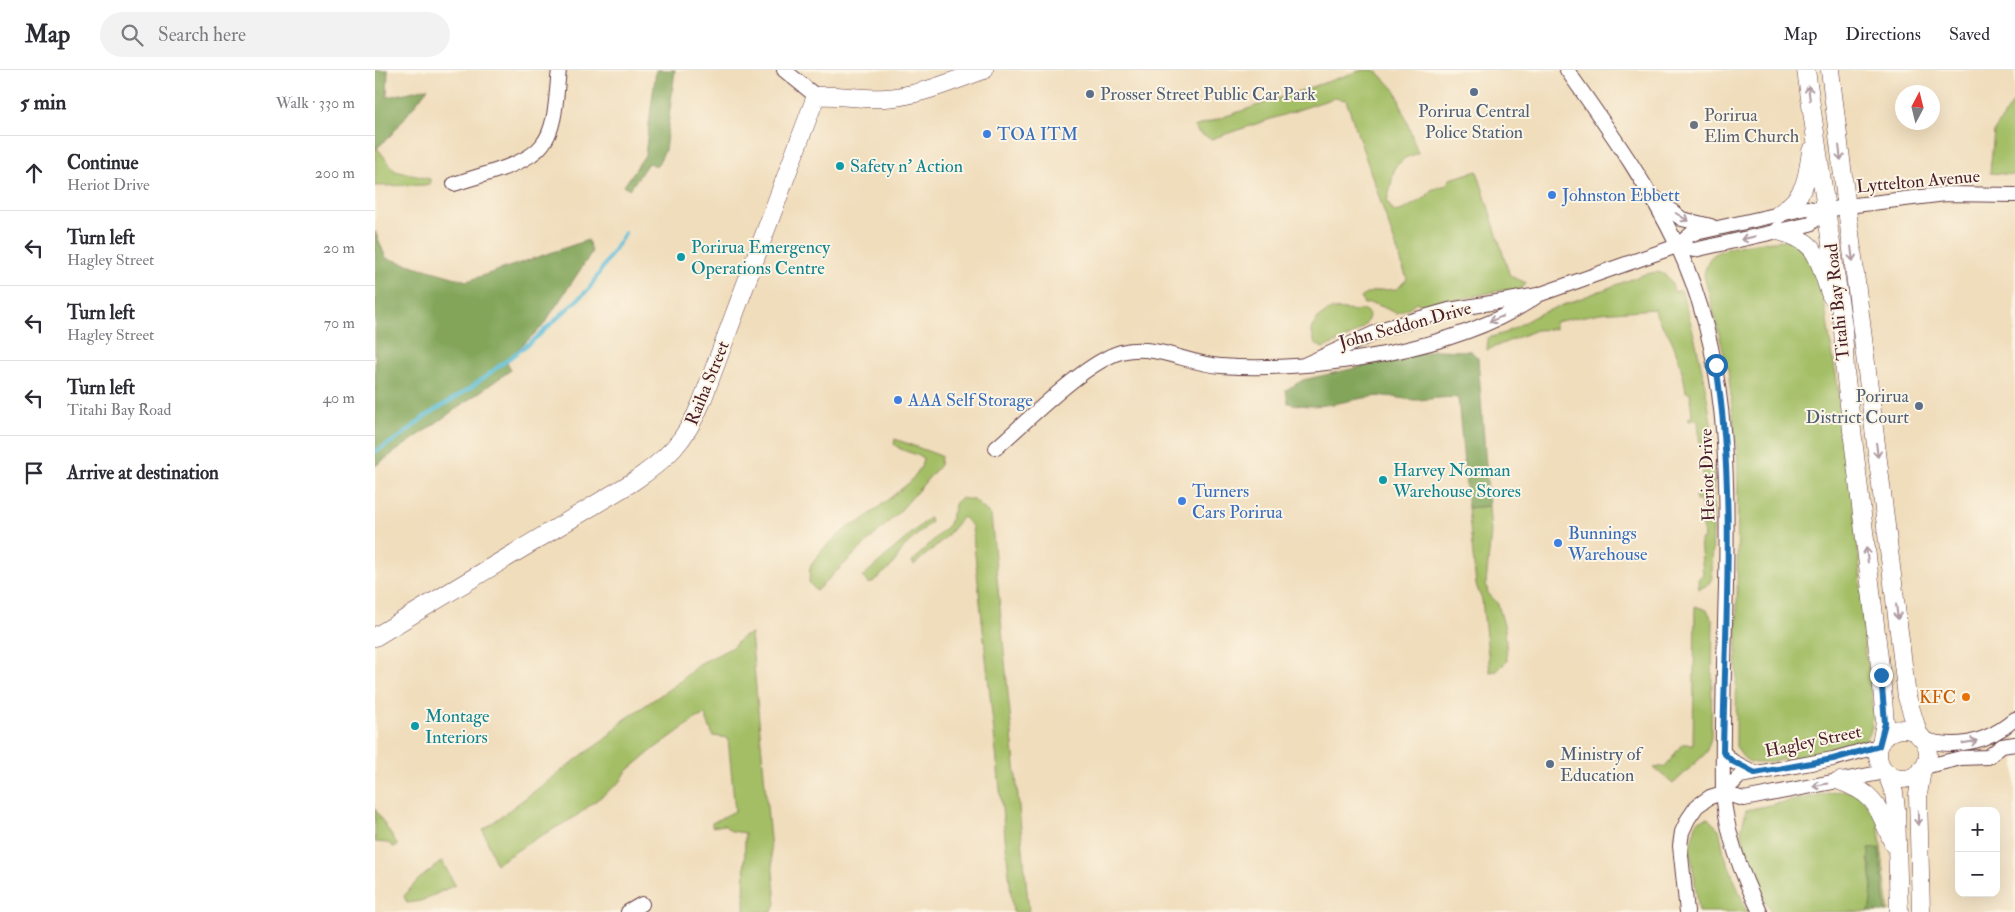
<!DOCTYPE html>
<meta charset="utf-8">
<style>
:root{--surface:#fff;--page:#f2f2f3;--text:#2b2b33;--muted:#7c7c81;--line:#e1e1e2}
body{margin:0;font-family:"IM FELL Double Pica",serif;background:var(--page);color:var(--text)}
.controls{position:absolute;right:15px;bottom:15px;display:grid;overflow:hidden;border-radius:10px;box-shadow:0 5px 20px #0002}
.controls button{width:45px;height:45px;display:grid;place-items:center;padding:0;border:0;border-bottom:1px solid var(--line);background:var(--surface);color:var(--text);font:25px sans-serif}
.compass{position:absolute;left:1520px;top:15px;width:45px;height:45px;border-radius:50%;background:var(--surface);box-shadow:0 5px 20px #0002;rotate:7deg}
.stop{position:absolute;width:15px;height:15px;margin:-11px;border:4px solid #1f6fb2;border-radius:50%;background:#fff}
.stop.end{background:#1f6fb2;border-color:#fff;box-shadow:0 1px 5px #0008}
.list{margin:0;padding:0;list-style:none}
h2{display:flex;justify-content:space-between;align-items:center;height:65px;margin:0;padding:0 20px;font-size:21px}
h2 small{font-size:16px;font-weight:400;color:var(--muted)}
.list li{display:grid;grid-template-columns:32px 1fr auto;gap:15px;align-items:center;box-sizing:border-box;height:75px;padding:0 20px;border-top:1px solid var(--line)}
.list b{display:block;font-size:19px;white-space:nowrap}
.list p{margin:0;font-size:16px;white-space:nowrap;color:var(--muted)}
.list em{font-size:16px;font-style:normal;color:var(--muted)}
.icon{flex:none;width:28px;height:28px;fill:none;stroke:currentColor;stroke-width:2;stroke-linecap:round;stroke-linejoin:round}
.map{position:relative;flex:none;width:1640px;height:842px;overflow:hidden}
header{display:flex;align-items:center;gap:30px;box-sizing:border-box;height:70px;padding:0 25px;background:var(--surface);border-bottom:1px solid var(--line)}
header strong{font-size:24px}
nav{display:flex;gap:28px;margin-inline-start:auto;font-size:18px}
.search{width:350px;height:45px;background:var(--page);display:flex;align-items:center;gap:12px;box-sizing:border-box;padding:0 18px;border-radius:28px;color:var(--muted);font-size:19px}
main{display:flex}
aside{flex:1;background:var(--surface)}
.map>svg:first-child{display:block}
.green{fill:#a3be65;stroke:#766e48}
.forest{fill:#82a55a;stroke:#666242}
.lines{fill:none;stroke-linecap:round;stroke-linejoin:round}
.stream{stroke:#5abdd8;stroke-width:4}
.minor-casing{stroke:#633c41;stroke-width:16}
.major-casing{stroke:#633c41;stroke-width:19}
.minor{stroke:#fff;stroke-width:14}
.major{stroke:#fff;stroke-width:18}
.oneway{stroke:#ae9aa0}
.route{stroke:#1f6fb2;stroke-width:6}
.service-dot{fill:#5c6f8a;stroke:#fcf5e5;stroke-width:2}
.worship-dot{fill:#6b7280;stroke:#fcf5e5;stroke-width:2}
.shop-dot{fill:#3f7fe0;stroke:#fcf5e5;stroke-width:2}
.culture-dot{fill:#0f9aa8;stroke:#fcf5e5;stroke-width:2}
.food-dot{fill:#e8710a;stroke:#fcf5e5;stroke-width:2}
.labels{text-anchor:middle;stroke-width:4;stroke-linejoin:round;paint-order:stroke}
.service-label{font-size:18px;fill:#4e5e75;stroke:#fcf5e5;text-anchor:start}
.worship-label{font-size:18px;fill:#5b616d;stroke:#fcf5e5;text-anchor:start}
.shop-label{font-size:18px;fill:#366cbe;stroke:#fcf5e5;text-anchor:start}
.culture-label{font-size:18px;fill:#0d838f;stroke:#fcf5e5;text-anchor:start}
.street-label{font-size:18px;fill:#4a1f2b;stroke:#fcf5e5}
.food-label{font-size:18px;fill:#c56008;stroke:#fcf5e5;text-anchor:end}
</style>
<header>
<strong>Map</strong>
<div class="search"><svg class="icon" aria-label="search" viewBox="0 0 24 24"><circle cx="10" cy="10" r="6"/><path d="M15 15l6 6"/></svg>Search here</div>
<nav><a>Map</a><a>Directions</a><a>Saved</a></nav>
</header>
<main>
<aside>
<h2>5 min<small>Walk · 330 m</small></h2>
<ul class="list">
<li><svg class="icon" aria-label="ahead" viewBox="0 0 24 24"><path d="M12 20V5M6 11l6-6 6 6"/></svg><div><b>Continue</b><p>Heriot Drive</p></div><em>200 m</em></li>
<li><svg class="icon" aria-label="left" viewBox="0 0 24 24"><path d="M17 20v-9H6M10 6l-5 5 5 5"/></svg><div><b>Turn left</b><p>Hagley Street</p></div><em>20 m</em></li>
<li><svg class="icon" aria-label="left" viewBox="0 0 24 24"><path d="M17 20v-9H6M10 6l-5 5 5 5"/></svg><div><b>Turn left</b><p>Hagley Street</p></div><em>70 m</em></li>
<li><svg class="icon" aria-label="left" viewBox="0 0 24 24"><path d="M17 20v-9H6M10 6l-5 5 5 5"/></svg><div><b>Turn left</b><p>Titahi Bay Road</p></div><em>40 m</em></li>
<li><svg class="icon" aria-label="arrive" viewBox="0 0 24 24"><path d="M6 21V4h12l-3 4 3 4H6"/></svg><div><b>Arrive at destination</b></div></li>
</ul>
</aside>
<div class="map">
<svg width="1640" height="842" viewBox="0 0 1640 842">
<rect width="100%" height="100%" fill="#fcf5e5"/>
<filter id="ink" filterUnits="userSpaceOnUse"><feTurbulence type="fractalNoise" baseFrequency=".02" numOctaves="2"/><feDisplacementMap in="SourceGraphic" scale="10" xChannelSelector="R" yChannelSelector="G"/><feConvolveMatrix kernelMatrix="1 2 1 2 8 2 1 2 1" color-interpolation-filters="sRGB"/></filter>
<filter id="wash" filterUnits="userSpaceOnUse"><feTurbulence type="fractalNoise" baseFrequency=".0096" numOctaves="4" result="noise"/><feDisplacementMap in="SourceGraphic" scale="20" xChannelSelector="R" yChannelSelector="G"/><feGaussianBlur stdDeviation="1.12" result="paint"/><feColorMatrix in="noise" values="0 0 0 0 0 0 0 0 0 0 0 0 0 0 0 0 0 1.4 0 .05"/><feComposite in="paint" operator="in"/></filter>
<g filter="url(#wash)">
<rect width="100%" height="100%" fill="#f0ddbc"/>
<path class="green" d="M987,0H1001L1021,21L1043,83L1030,88L1020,97L1012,132L1019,142L1028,140L1051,127L1056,120L1071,115L1075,109L1102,101L1135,206L1152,213C1144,220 1138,223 1128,220L1053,236H1048L1041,232L1035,237L1022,243C1009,239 1003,232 989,234L986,228C995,219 1010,220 1022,219L1032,209L971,30L959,28L836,69L825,64L819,57Z
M1640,30V105L1615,103L1619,61Z
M0,75L20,101L55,109V115L0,116Z
M1410,170C1420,173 1429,178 1435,186C1446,202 1451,244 1454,264C1473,369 1486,478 1490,585L1493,592C1495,612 1505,655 1490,671C1483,678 1392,694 1380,693C1370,692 1365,684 1361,676L1363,392L1353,300L1329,205C1331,197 1332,189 1340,184C1352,175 1395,171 1410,170Z
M1282,202C1294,204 1297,212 1299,222L1306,220C1323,273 1331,317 1339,372L1333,376L1325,378L1323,350L1314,351L1313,348L1317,347L1315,322H1311C1309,305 1303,286 1297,271C1292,259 1282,253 1280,239L1225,243L1180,252V259L1161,260L1112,280L1113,268L1130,263L1164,244L1270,204Z
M956,239C967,239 979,242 990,240L994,245C992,263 964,271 948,278L940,274L936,259L943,248Z
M520,369L566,386L565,395L526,440L441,521L434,512L435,497L447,480L473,457L485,452L535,412L546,397L548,388C538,382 526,382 519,374Z
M1327,393L1339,396L1337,508L1333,515L1324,519L1323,509L1328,504L1325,470L1329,469L1326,431H1321L1320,426L1329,425Z
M585,428L599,430L616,445L654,842H638L597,456L588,447L569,469L539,495L537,492L574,454L581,432Z
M1114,436L1116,462L1111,514L1113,523L1123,534L1130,559L1132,591L1122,601L1115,602L1107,530L1101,515L1093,438Z
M555,447L556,452L531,475L516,497L495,514L487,507Z
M1320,536L1332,540L1338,551L1336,668L1331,683L1298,714L1279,698L1291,696L1307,674H1318Z
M376,564L401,834L397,842H369L370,763L356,761L349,755L337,757V753L360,741L353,668L338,666L330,645L322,648L280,678L251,702L246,711L200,747L160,769L121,794L108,760L210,683L229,670L249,650L303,613L324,594L356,578L368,567Z
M1469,720L1485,725L1503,751L1514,842H1511L1504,778L1493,789C1497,807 1498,824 1494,842H1396L1377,806L1366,761L1371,740Z
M0,739L23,776L19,777L13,773L0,772Z
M1333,748L1344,759L1349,783L1372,842H1324L1315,777L1322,751Z
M67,791L80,815L46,831L32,833L29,826L43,810Z"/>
<path class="forest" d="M0,0H13L12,27L53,18L17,64L0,80Z
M281,0H300L290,80L282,96L273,93L255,119L249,116L270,85Z
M0,161L11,188L92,211L213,170L217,182L167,257L131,290L136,300L0,396Z
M1060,280L1096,281L1103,288L1114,436L1093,438L1083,328C1068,326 1055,330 1040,330C1030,330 1019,326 1009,326C974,327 950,342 913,333L911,320L928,310Z
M1504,778L1511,842H1494C1497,829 1498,816 1496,802C1495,794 1493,788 1494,779Z"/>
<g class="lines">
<path class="stream" d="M0,382L28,365L49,347L94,319L161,268L214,219L250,163"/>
</g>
</g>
<g filter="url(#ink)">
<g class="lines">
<defs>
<path id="minor" d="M409,0L441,26
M1192,0C1231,56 1272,112 1302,175C1353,284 1353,398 1351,516C1349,585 1347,654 1348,723C1352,766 1366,803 1385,842
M79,114C104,105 151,96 167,75C182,57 181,23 184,0
M1279,127L1307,149L1336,156
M1302,176L1319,180L1435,154L1450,141
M929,295L1011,258L1074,240L1163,225L1302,176L1316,164L1432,138L1450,141L1472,136L1571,124L1640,125
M621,378C651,352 710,292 746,282C781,273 812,294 846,296C938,303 1086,280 1162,226
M1547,669C1581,680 1613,672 1640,649
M1348,682L1357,691L1380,703
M1549,697L1586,688L1613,687L1627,676L1640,674
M1348,723L1369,729L1510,702
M253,842L267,834
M1312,842L1305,776L1307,762L1313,749L1322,736L1335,727L1348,723L1365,706L1458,689L1504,676"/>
<path id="major" d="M1431,0L1468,257L1470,301L1506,605L1510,653L1506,673
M1455,0L1532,627L1544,666
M1404,144C1430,126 1432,111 1436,81
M1403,161C1446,172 1442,189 1456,226
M0,567L256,413C291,390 311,371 327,331L441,26C464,24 487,30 511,28C544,26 577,11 609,0
M1503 684a25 25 0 1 1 50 0a25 25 0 1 1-50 0Z
M1512,704L1519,723L1521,739L1524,842
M1465,711C1504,725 1503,739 1518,773
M1546,842L1543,725L1547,699"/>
</defs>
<use href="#minor" class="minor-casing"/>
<use href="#major" class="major-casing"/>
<use href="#minor" class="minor"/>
<use href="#major" class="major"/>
</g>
<defs><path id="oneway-shaft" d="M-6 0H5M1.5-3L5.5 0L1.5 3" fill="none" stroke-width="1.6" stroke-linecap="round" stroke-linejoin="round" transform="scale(1.25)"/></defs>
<g class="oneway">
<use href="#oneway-shaft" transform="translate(1434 23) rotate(-97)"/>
<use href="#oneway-shaft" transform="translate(1465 83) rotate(83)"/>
<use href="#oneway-shaft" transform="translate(1307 147) rotate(32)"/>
<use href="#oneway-shaft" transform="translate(1373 168) rotate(167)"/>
<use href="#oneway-shaft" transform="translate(1477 184) rotate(83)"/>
<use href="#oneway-shaft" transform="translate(1121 249) rotate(157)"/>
<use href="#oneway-shaft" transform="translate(1502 380) rotate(83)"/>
<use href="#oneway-shaft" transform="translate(1492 485) rotate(-97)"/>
<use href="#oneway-shaft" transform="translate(1522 542) rotate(83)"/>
<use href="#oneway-shaft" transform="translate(1595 672) rotate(-9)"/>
<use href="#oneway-shaft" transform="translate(1445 715) rotate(169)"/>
<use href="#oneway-shaft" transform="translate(1543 748) rotate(89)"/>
</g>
</g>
<g class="lines" filter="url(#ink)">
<path class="route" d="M1341,295C1361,422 1350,553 1348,682L1357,691L1380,703L1458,689L1504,676L1510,653L1506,605"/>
</g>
<g class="service-dot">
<circle cx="1099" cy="22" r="5"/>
<circle cx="715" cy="24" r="5"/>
<circle cx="1544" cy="336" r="5"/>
<circle cx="1175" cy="694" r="5"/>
</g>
<circle class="worship-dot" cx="1319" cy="55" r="5"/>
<g class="shop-dot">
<circle cx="612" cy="64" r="5"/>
<circle cx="1177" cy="125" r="5"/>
<circle cx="523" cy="330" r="5"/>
<circle cx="807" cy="431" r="5"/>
<circle cx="1183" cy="473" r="5"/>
</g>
<g class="culture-dot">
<circle cx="465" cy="96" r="5"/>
<circle cx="306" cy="187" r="5"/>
<circle cx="1008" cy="410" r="5"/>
<circle cx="40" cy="656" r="5"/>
</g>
<circle class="food-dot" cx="1591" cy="627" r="5"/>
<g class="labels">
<g class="service-label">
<text x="725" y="30">Prosser Street Public Car Park</text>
<text x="1099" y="47" text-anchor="middle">Porirua Central<tspan x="1099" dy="21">Police Station</tspan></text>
<text x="1534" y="332" text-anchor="end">Porirua<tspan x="1534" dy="21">District Court</tspan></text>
<text x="1185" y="690">Ministry of<tspan x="1185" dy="21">Education</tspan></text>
</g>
<g class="worship-label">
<text x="1329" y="51">Porirua<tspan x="1329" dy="21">Elim Church</tspan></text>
</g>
<g class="shop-label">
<text x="622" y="70">TOA ITM</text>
<text x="1187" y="131">Johnston Ebbett</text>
<text x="533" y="336">AAA Self Storage</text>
<text x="817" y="427">Turners<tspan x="817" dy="21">Cars Porirua</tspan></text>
<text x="1193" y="469">Bunnings<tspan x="1193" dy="21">Warehouse</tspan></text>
</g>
<g class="culture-label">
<text x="475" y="102">Safety n' Action</text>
<text x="316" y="183">Porirua Emergency<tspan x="316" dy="21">Operations Centre</tspan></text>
<text x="1018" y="406">Harvey Norman<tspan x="1018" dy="21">Warehouse Stores</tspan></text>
<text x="50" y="652">Montage<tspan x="50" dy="21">Interiors</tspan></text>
</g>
<g class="street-label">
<text transform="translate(1543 111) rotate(-5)" y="6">Lyttelton Avenue</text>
<text transform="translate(1462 232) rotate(-96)" y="6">Titahi Bay Road</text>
<text transform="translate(1030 255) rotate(-15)" y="6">John Seddon Drive</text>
<text transform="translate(332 313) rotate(-68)" y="6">Raiha Street</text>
<text transform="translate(1332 405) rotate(-92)" y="6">Heriot Drive</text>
<text transform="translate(1438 671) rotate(-12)" y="6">Hagley Street</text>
</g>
<g class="food-label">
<text x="1581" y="633">KFC</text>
</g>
</g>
</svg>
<div class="controls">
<button>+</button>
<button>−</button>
</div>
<svg class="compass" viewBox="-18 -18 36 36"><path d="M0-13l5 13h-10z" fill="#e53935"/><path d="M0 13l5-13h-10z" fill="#7c7c81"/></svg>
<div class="stop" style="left:1341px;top:295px"></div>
<div class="stop end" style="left:1506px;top:605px"></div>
</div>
</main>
